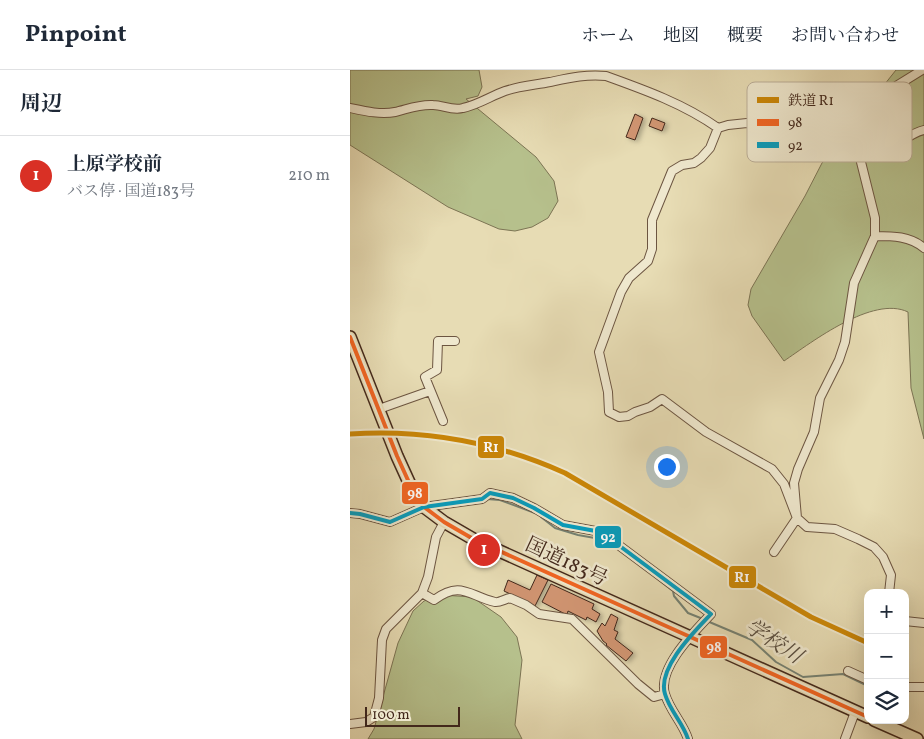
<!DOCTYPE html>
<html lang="ja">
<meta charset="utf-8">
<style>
:root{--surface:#fff;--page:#f2f2f3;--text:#1f2937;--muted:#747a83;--line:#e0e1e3;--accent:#d93025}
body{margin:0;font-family:Vollkorn,"Noto Serif JP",serif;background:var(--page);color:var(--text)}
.controls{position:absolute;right:15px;bottom:15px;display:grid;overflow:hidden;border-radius:10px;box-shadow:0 5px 20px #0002}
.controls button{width:45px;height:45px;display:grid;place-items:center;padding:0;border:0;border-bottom:1px solid var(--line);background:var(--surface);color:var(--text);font:25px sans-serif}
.scale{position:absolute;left:15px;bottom:12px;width:95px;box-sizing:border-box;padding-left:5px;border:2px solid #43281b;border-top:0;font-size:14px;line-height:18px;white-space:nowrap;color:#43281b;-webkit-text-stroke:4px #efe8ce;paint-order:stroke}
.you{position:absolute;left:316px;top:396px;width:18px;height:18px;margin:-12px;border:4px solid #fff;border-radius:50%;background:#1a73e8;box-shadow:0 0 0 8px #1a73e833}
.badge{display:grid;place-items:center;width:32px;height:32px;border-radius:50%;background:var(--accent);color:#fff;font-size:16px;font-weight:700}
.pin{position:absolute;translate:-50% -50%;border:2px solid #fff;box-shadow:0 1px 5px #0006}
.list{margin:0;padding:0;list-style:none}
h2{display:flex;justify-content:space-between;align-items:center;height:65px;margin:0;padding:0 20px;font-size:21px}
h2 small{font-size:16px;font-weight:400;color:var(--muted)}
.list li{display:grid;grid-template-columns:32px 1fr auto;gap:15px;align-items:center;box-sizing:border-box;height:80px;padding:0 20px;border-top:1px solid var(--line)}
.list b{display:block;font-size:19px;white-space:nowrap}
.list p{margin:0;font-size:16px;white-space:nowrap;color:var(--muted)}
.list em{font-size:16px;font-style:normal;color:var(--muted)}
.icon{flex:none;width:28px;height:28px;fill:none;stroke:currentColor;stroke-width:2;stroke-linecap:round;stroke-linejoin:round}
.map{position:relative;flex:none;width:574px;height:669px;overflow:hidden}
header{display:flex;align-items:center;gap:30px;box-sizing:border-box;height:70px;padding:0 25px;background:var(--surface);border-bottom:1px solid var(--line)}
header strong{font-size:24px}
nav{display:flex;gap:28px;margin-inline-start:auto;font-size:18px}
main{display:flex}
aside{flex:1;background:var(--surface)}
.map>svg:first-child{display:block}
.green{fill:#b6c08c;stroke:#7c7454}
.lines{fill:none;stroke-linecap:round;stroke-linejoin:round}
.stream{stroke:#758172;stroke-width:2}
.building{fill:#d19572;stroke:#43281b;filter:url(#shadow)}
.minor-casing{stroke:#6c5541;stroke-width:10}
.highway-casing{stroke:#43281b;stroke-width:14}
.minor{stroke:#efe8ce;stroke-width:8}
.highway{stroke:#e7dcb4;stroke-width:11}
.bus-1-casing{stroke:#efe8ce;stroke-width:8}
.bus-2-casing{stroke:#efe8ce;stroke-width:8}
.bus-1{stroke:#f26522;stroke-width:4}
.bus-2{stroke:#079cbc;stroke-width:4}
.rail-1-casing{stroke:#efe8ce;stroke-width:9}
.rail-1{stroke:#ca8607;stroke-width:5}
.labels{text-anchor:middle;stroke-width:5;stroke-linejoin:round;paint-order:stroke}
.street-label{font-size:20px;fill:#43281b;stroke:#efe8ce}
.water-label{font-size:21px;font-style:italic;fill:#584d3f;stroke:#efe8ce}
.key{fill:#efe8ce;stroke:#bbae98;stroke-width:1}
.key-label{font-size:14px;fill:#43281b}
.line-badge{stroke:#efe8ce;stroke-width:2}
.badge-label{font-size:14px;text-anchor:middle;font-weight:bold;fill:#fff}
</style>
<header>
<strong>Pinpoint</strong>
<nav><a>ホーム</a><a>地図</a><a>概要</a><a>お問い合わせ</a></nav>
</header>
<main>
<aside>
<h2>周辺<small></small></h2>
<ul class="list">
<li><span class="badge">1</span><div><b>上原学校前</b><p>バス停 · 国道183号</p></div><em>210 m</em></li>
</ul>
</aside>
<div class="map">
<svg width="574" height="669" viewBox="0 0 574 669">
<defs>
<filter id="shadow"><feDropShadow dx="3" dy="1.5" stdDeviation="2.5" flood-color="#0004"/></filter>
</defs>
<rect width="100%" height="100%" fill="#e7dcb4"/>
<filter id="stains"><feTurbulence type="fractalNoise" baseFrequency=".004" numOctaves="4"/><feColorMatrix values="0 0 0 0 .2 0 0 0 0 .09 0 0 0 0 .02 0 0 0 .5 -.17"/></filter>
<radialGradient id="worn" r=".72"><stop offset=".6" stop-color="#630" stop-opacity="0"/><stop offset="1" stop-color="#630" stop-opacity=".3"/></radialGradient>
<path class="green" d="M0,0H129L132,17L128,26L116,29L186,87L204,111L208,131L198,148L182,157L165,161L149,159L98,137L0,75Z
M546,0H574V369L561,318L558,242C523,225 462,272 434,291L402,246L398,235L401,219L455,126L472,93Z
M92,525L122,527L151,547L167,567L172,590L165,655L172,669H18L24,659L48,573L63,541L74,531Z"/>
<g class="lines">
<path class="stream" d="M137,429L150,430L185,443
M191,447L205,458L228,465L256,470
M304,506L323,521L324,526L338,543L353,549
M357,551L402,570L426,592L453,607L493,604L518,616
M565,621H574"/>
</g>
<path class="building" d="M285,44L293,48L285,70L276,67Z
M302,48L315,53L312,61L299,56Z
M187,505L198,510L185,536L154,521L158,510L180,520Z
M201,514L244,534L242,539L250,544L246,552L237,547L236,550L218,541L217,545L192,532Z
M261,544L268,548L264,560L268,562L265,569L283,583L276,591L256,575L257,574L253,571L247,561L252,553L255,556Z"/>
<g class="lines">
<defs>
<path id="minor" d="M0,38C14,41 31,45 45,42C58,39 69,34 83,35C93,35 102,41 113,38C128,35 141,26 155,21C170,16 185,15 200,12C219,8 236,4 256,6C295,20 334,34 368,58
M463,57C482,66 519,88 540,78C552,72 561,63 574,60
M525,166C543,166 560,166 574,178
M29,339L80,321
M93,351L75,307L87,300L88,271H105
M0,443L10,444L40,452L74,437L132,429L140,423L163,428L184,438L213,455L251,462L361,544C345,561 307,598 315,624C320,641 333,653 338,669
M424,482L447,448L444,413L448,399L464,362L470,328L489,290L495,272L504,213L525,166V148L507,76
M72,523L84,530C111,510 119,526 145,532C149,533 155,529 160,528L176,535L189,544L222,549L288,614L304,627L315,624
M539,523L541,505L533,487L524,477L508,469L485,459L457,457L447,448L434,414L422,399L356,362L312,329L300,337L285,342L278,346L269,347L259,342L258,322L249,282L271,222L279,208L298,191L302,179V150L322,101L332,95L344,93L351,88L360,78L368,58L378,55L397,53L404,55L420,64L433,67L445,66L463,57L485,43L543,18L572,0
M555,551L574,553
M498,601L518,610
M555,617H574
M0,654L16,652L24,647L29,628L32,570L36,559L72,523L78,507L86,467L94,452
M495,669L505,642"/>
<path id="highway" d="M0,267L47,386L62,419L74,437L94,452L125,470L518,647
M524,650L567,669"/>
</defs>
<use href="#minor" class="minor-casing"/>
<use href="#highway" class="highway-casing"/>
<use href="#minor" class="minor"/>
<use href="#highway" class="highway"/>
<defs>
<path id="bus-1" d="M0,267L47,386L62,419L74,437L94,452L125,470L518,647"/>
<path id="bus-2" d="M0,443L10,444L40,452L74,437L132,429L140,423L163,428L184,438L213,455L251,462L361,544C345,561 307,598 315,624C320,641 333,653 338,669"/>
</defs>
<use href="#bus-1" class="bus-1-casing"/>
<use href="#bus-2" class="bus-2-casing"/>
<use href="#bus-1" class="bus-1"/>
<use href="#bus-2" class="bus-2"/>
<defs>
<path id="rail-1" d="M0,364C75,359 146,372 215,403L461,547L518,573"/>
</defs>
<use href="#rail-1" class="rail-1-casing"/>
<use href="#rail-1" class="rail-1"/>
</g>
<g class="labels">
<g class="street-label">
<text transform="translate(217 491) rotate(25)" y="7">国道183号</text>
</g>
<g class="water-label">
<text transform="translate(424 571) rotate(33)" y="7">学校川</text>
</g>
</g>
<rect x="397" y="12" width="165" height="80" rx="8" class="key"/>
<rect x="407" y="27" width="22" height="6" fill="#ca8607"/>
<rect x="407" y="49" width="22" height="7" fill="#f26522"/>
<rect x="407" y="72" width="22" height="6" fill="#079cbc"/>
<g class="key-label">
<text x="438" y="35">鉄道 R1</text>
<text x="438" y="57">98</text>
<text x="438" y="80">92</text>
</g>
<g class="line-badge">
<rect x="127" y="365" width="28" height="24" rx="5" fill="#ca8607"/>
<rect x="51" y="411" width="28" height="24" rx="5" fill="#f26522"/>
<rect x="244" y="455" width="28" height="24" rx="5" fill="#079cbc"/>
<rect x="378" y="495" width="29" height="24" rx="5" fill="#ca8607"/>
<rect x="349" y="565" width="29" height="24" rx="5" fill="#f26522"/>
</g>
<g class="badge-label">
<text x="141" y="382">R1</text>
<text x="65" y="428">98</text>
<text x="258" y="472">92</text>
<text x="392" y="512">R1</text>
<text x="364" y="582">98</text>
</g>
<rect width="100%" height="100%" filter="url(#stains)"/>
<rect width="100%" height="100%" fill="url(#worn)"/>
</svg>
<div class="controls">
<button>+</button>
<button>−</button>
<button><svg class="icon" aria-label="layers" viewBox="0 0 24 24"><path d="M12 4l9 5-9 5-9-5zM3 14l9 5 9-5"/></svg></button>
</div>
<div class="scale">100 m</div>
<div class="you"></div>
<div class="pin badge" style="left:134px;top:480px">1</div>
</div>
</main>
